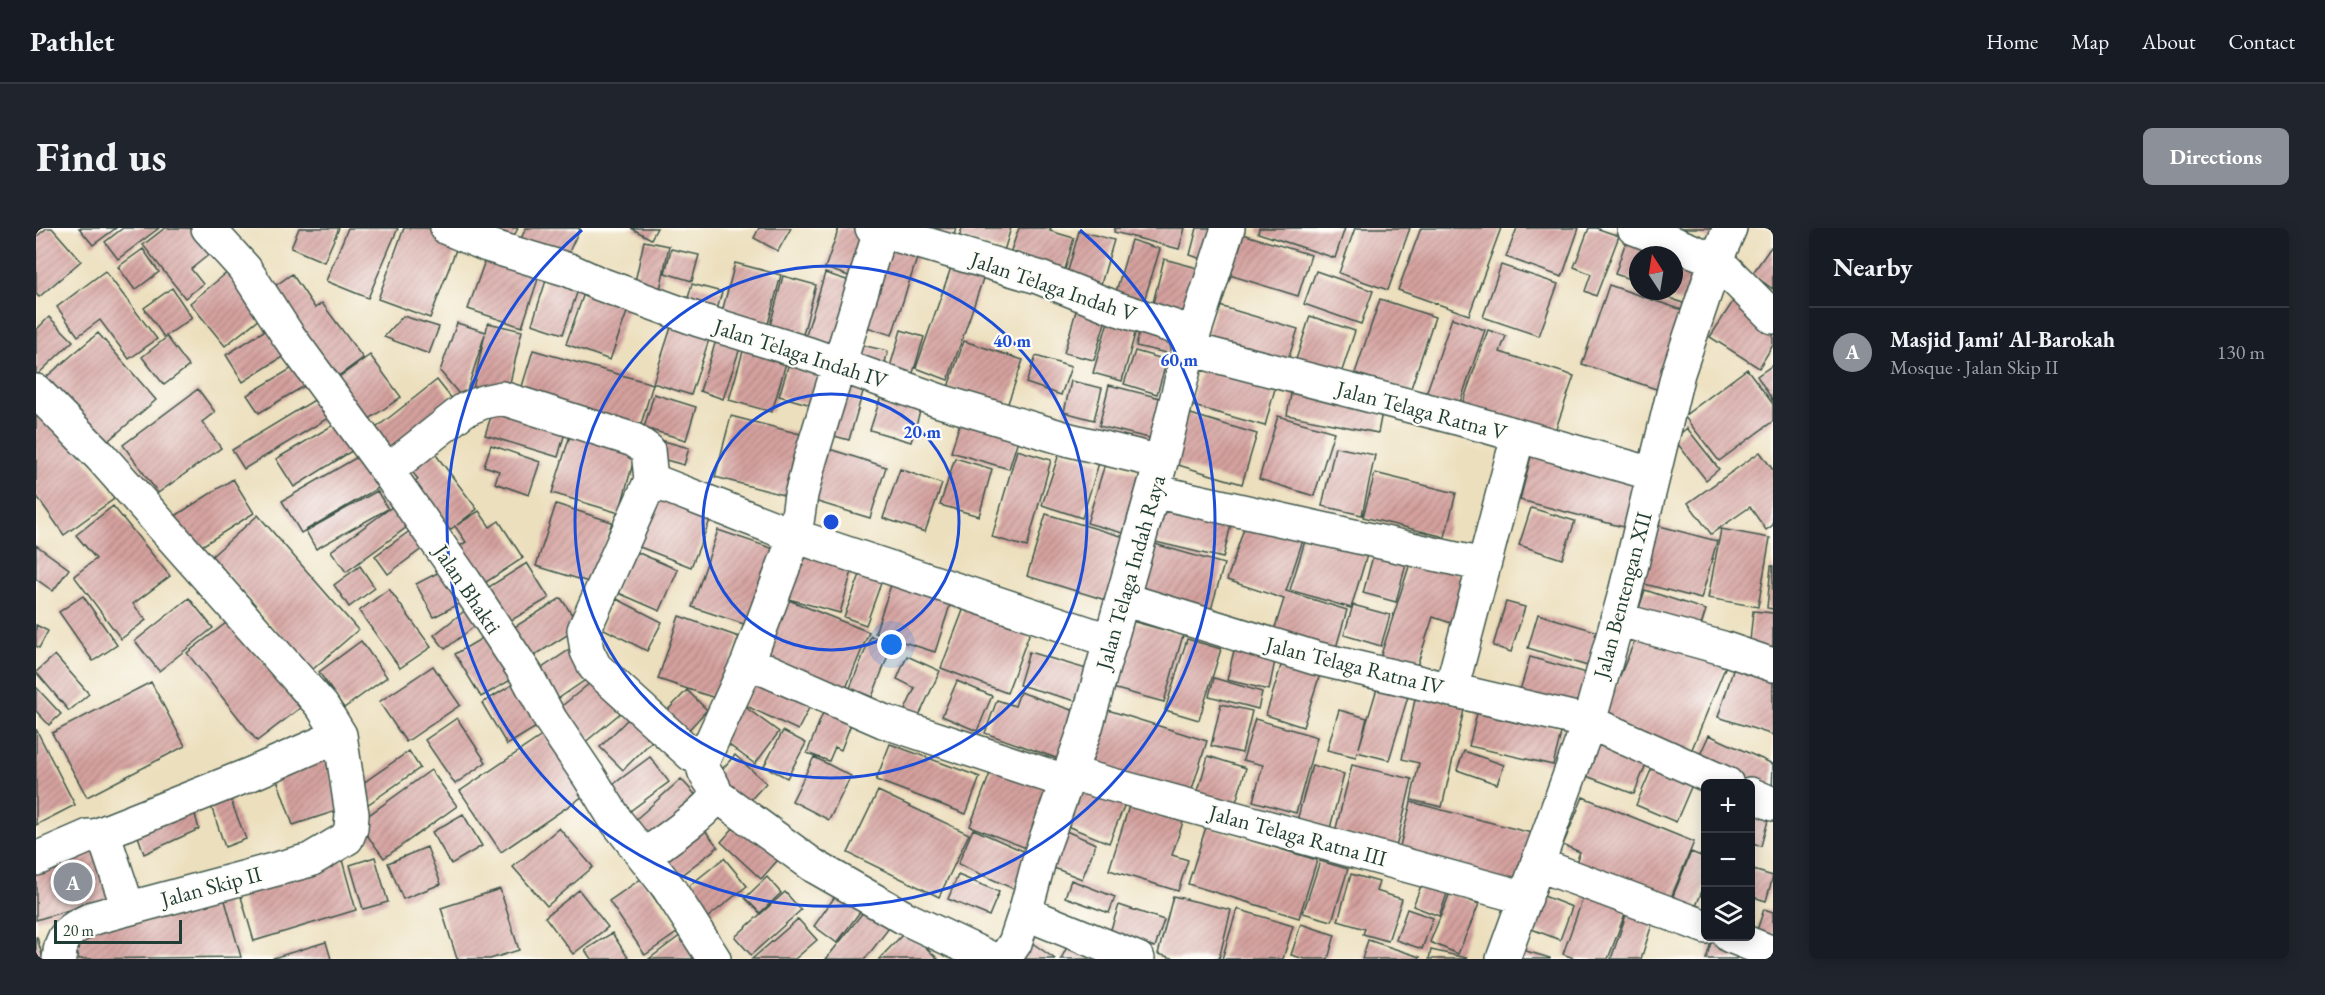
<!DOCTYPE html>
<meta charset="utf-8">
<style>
:root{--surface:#171b24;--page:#20242c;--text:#f1f3f6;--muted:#9ea1a6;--line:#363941;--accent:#8c9099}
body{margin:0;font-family:"EB Garamond",serif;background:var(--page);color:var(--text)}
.controls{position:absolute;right:18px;bottom:18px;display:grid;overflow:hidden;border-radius:9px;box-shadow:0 3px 15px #0003}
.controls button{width:54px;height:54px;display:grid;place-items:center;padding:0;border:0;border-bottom:2px solid var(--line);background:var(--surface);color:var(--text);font:30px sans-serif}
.compass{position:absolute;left:1593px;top:18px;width:54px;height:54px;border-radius:50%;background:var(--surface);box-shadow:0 3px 15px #0003;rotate:348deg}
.scale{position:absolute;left:18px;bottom:15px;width:128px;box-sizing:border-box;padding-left:6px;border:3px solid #1f3d34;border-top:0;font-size:16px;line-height:21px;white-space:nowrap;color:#1f3d34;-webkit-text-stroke:4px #fdfcf7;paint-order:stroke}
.you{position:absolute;left:856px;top:417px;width:21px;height:21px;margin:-15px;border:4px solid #fff;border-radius:50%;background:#1a73e8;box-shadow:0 0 0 9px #1a73e833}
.badge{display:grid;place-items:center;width:39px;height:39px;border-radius:50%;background:var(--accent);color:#fff;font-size:20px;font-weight:700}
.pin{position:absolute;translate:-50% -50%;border:3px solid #fff;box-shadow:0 2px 6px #0006}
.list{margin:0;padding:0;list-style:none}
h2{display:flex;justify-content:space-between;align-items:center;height:78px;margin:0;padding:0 24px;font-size:26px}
h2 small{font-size:20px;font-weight:400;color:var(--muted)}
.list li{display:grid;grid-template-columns:39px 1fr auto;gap:18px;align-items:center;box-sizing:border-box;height:90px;padding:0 24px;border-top:2px solid var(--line)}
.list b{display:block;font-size:22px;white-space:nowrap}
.list p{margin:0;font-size:20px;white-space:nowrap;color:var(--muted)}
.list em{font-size:20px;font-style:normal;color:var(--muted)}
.icon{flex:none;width:33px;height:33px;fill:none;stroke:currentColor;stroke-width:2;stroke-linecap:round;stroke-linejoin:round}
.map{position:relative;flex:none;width:1737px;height:731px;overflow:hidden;border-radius:9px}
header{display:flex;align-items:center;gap:36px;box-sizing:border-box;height:84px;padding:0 30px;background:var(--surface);border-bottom:2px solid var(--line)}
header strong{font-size:28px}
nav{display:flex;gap:33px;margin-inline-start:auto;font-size:21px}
.intro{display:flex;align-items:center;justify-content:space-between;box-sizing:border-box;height:144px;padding:0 36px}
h1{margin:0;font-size:42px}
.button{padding:15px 27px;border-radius:9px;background:var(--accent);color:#fff;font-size:21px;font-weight:700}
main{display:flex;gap:36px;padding:0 36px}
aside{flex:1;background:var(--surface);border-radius:9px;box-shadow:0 3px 15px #0003}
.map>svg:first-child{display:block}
.building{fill:url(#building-hatch)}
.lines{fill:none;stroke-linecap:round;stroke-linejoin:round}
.minor-casing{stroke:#3e5549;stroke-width:36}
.minor{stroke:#fff;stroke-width:33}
.ring{fill:none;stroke:#1d4ed8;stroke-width:3}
.labels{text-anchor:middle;stroke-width:4.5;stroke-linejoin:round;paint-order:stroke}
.street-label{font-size:22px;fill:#1f3d34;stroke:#fdfcf7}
.centre{fill:#1d4ed8;stroke:#fdfcf7;stroke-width:3}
.ring-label{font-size:18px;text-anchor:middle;font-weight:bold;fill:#1d4ed8;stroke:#fdfcf7;stroke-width:4.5;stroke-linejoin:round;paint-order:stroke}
</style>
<header>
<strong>Pathlet</strong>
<nav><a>Home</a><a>Map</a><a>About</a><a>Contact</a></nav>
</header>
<div class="intro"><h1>Find us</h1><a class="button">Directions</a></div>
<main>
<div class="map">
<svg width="1737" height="731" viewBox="0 0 1737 731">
<defs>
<pattern id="building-hatch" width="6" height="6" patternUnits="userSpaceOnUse" patternTransform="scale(1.5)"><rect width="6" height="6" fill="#d5a19f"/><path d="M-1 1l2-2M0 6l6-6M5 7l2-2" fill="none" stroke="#ac8482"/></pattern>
</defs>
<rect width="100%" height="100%" fill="#fdfcf7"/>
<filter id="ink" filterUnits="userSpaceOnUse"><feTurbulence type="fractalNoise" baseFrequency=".0167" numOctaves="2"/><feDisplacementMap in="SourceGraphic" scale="12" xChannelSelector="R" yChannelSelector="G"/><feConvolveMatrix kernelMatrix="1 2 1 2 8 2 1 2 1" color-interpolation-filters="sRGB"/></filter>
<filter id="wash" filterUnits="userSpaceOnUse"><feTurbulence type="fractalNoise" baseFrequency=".008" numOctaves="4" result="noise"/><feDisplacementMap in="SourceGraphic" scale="24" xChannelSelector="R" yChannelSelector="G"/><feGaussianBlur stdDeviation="1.35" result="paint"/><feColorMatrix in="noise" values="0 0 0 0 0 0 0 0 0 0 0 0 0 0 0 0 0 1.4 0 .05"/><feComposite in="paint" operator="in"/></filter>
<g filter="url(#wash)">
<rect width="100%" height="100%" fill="#ecdfbd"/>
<g id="blocks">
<path class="building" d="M11,0H16L45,33L3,69L0,66V9Z
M43,0H80L57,17Z
M87,0H123L82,31L69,14Z
M129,0H163L180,21L155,41L167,56L149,70L107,17Z
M263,0H303L288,34L255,20Z
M312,0H362L332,70L290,53Z
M368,0H411L426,6L394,90L342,71Z
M439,0H482L472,21Z
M490,0H544L527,37L482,17Z
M595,0H621L615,11Z
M723,0H755L742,23L718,10Z
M803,0H822L838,5L822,51L789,40Z
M856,0H920L915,18Z
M926,0H975L968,23L923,10Z
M983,0H1015L1014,3L1038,10L1028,45L973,28Z
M1079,0H1149L1143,21L1078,4Z
M1161,0H1181L1172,33L1154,27Z
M1223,0H1309L1299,30L1222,5Z
M1319,0H1374L1352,62L1303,45Z
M1385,0H1465L1433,87L1362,62Z
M1481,0H1543L1526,49L1470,29Z
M1553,0H1560L1583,8L1560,68L1549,63L1555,46L1538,39Z
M1645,0H1682L1676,13Z
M1043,3L1078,12L1063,63L1029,54Z
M1200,4L1275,27L1262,68L1187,45Z
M850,7L885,18L856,107L821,96Z
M1591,10L1619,19L1616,27H1602V54L1579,46Z
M1095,12L1124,21L1108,73L1080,64Z
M608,13L633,18L622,72L596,67Z
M1625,15L1675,33L1657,79L1616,63H1638V27H1620Z
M454,18L507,36L486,99L432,81Z
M1735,19L1737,20V61L1716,46Z
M107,21L123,44L99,62L82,39Z
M635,21L663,27L656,53L629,45Z
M918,31L950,42L912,152L880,140Z
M1128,31L1173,43L1160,94L1115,83Z
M699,35L745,47L732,96L686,84Z
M1465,37L1522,56L1503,108L1447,89Z
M69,43L121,111L93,131L64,92L42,108L21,79Z
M193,43L228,87L189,118L154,75Z
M513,43L545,53L527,106L496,96Z
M1280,43L1337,63L1325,96L1268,76Z
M789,45L823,56L800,127L767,117Z
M256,46L279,80L286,75L327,130L294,154L229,65Z
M747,48L780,57L764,118L731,109Z
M552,54L596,70L574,132L530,116Z
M656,56L686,64L679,89L649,81Z
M1573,57L1655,85L1629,164L1546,136Z
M136,60L156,90L128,109L108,80Z
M1344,71L1399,89L1374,163L1319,145Z
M1698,72L1737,97V117L1723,140L1674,109Z
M1042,76L1072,84L1058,132L1028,125Z
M1180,77L1262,101L1249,141L1168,118Z
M1075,83L1103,91L1086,153L1057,145Z
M639,87L677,99L655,167L617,155Z
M367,88L403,99L393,126L348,109Z
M1274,88L1319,103L1302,155L1257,141Z
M13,89L37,113L0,148V102Z
M1416,90L1449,102L1421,183L1388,172Z
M1105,94L1146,103L1139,127L1100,118Z
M421,95L450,104L452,95L486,103L471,168L437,160L449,106L428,172L404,143Z
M231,101L248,128L207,154L190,127Z
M865,102L888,109L876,148L853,142Z
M1452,102L1470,108L1464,124L1538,148L1515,215L1423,185Z
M683,103L707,111L687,171L664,163Z
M62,105L120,172L67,217L9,150Z
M131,109L153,138L128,157L106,129Z
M711,109L754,121L736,184L693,172Z
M928,113L987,132L971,178L912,159Z
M812,114L852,123L847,142L808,132Z
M497,122L617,156L602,206L482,172Z
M1099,123L1131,132L1121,166L1088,156Z
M334,127L365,169L326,196L296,154Z
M1000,128L1035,139L1025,167L990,155Z
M754,132L791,142L779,178L743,168Z
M1167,133L1241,153L1229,198L1154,177Z
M263,136L275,154L223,185L211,167Z
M1737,137V173L1721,148Z
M1711,141L1737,176V193L1683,233L1648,188Z
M401,152L424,181L354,236L331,207Z
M1035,153L1066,160L1058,192L1028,184Z
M807,154L828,160L813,212L791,206Z
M1073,157L1128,171L1117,211L1063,198Z
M162,161L179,184L166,194L185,220L122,265L87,217Z
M1256,161L1347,179L1342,205L1251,187Z
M618,166L660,179L650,212L608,200Z
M285,168L297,187L208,241L196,222Z
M845,168L885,180L875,214L834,202Z
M460,173L532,194L522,229L449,207Z
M7,174L78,271L28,307L0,267V179Z
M1148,184L1221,206L1206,256L1132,234Z
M695,188L768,207L751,268L679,249Z
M926,188L984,205L973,241L915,224Z
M1242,188L1298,204L1278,268L1223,251Z
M302,194L319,221L258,259L240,231Z
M537,198L602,217L583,285L516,265Z
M1651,200L1683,241L1670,252L1638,211Z
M617,210L653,220L648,237L612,227Z
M455,217L504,234L493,267L459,255L463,243L448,238Z
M394,219L441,281L421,297L443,283L454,299L463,293L487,330L441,360L416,323L430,314L419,298L405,309L369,261L382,251L370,236Z
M787,219L850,239L834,290L772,271Z
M1299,219L1339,227L1326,287L1286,278Z
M981,222L1015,232L991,319L956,309Z
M1024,223L1063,235L1046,290L1006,277Z
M1724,224L1737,242V297L1730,302L1714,279L1675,306L1652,275Z
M323,228L342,260L265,305L246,273Z
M1495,228L1607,257L1595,301L1484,272Z
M919,230L956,241L943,288L904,277Z
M1069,236L1104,246L1087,305L1051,295Z
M864,241L906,256L889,304L847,290Z
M1339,245L1420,265L1409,309L1327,289Z
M197,251L218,285L158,323L136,290Z
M618,262L677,285L655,339L596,316Z
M341,263L352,281L280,321L270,303Z
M1121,269L1197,288L1187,330L1111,312Z
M520,276L576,294L556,355L500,338Z
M77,278L134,348L97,376L110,392L85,411L38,348L60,331L40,307Z
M356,279L371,299L310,344L295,323Z
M1495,280L1539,293L1526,331L1483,317Z
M1010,286L1095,311L1076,374L991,348Z
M222,287L322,402L276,442L176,328Z
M1212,288L1269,306L1250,363L1311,382L1297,430L1235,412L1248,371L1191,352Z
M1616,296L1681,313L1665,371L1601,354Z
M382,297L395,314L352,346L339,328Z
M1273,300L1334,317L1315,380L1254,362Z
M1685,301L1734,310L1722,379L1672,370Z
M682,302L744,323L717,399L656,379Z
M1108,313L1188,336L1172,392L1091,368Z
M0,317L33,341L17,363L0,351Z
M759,319L818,336L804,385L745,369Z
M596,322L642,342L624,383L578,363Z
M1377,326L1432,351L1418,396L1397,389L1379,444L1343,433Z
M1337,328L1370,336L1360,374L1327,365Z
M491,335L513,370L469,396L448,362Z
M828,336L849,344L830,397L808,389Z
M324,338L339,360L313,379L298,357Z
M1735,338H1737V381L1731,380Z
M411,340L428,373L398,389L380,356Z
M857,351L916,371L899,424L839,405Z
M353,361L395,419L364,440L323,383Z
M1609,362L1670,382L1661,410L1600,390Z
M47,368L81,417L57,433L23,384Z
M745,369L833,404L808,465L721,430Z
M153,370L177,400L123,443L99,413Z
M525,370L544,399L488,434L469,405Z
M581,371L626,394L611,423L566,400Z
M931,372L997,396L971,465L905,440Z
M1470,374L1489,379L1475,424L1457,418Z
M436,377L448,391L409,421L398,407Z
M1317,377L1354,387L1345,418L1308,407Z
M1717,383L1737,385V426L1713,423Z
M1502,386L1569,406L1558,440L1492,420Z
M643,388L703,409L682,471L622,451Z
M1088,391L1147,407L1128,474L1069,458Z
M194,392L264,480L221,513L151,425Z
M0,397L12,403L3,420L0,418Z
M1604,400L1691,435L1654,526L1566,491Z
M460,402L485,446L445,469L419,426Z
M835,408L856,417L836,469L814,460Z
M1151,411L1185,421L1163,492L1129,482Z
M325,413L351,449L308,480L283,444Z
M539,418L558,446L513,477L494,448Z
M1199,418L1240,428L1233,462L1191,452Z
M993,424L1057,443L1047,475L983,457Z
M19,427L53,466L33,483L0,444Z
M871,428L904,443L881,492L867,486L879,460L861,451Z
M1248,428L1286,440L1267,499L1230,487Z
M1494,429L1560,448L1548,488L1482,469Z
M1701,430L1737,441V507L1682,489Z
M397,438L424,477L370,514L343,474Z
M723,444L778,470L762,502L708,477Z
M560,450L587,483L542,520L515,487Z
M1178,450L1226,464L1222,481L1173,468Z
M484,452L510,493L471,517L446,475Z
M921,453L956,468L941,503L906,488Z
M115,454L149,518L51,569L16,505Z
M1342,457L1373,465L1353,532L1321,524L1320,529L1291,522L1303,482L1331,490L1323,520Z
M0,459L25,486L13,497L0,483Z
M651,462L671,482L648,507L627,487Z
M984,464L1044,485L1026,532L949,505L961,472L979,478Z
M1380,467L1429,477L1406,579L1375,572L1383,535L1366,531Z
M705,476L743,504L719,536L681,508Z
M1185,476L1216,483L1206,525L1175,518Z
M790,477L818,488L805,522L799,519L793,533L771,525Z
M1059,478L1171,513L1153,571L1040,537Z
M1442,481L1526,501L1517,537L1433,518Z
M597,486L620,509L587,542L564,519Z
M421,490L450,534L419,556L389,512Z
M1219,491L1281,509L1260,585L1217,573L1227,537L1207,532Z
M0,501L39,577L0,597Z
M516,501L556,562L465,624L424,563Z
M747,503L770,515L751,550L728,538Z
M1561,503L1615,524L1598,566L1545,546Z
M1673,507L1737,536L1736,565L1662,531Z
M854,516L944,549L930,586L840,552Z
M286,521L306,581L257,597L238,543Z
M373,523L384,540L331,577L320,560Z
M1428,523L1468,537L1461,556L1421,542Z
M699,527L730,555L708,579L677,551Z
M1172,528L1210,540L1198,581L1160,570Z
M1621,528L1661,545L1640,594L1600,577Z
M614,529L633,554L586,589L567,564Z
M778,529L815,548L793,592L756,573Z
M958,535L1023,560L998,623L934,598Z
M1276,537L1308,546L1292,608L1259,600Z
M1316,537L1376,551L1360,619L1299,604Z
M395,542L421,578L348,630L322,595Z
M645,551L666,574L618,616L598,593Z
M1037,555L1089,576L1073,615L1021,594Z
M191,563L210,611L189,619L172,569Z
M842,563L933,606L903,669L812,625Z
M1547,569L1658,614L1634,672L1540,634L1544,624L1527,617Z
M1714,573L1736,578L1725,618L1714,616Z
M1375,574L1503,607L1488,662L1361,630Z
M1093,578L1147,594L1136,627L1152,632L1142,663L1073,642Z
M157,579L163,601L108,626L99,599Z
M427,586L446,618L415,636L396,604Z
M707,589L749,624L725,651L685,614Z
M660,591L682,619L644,648L622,620Z
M1170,599L1281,632L1263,690L1152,656Z
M523,600L557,639L511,678L477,639Z
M1023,600L1060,616L1046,651L1008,636Z
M937,601L994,626L978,661L922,636Z
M391,619L405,656L367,671L352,635Z
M67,620L76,669L0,692V639Z
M1655,624L1670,630V653L1658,683L1635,673Z
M339,629L352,674L327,681L314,637Z
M688,630L711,658L666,694L643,666Z
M306,632L320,682L218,713L203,662Z
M1284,633L1312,641L1296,693L1267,685Z
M1714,641L1737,648L1730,673L1714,668Z
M1315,646L1343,654L1340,663L1366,671L1352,713L1327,706L1329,701L1302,693Z
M922,647L963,664L953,688L912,671Z
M1389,648L1414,658L1403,688L1377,678Z
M731,649L745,665L724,685L709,670Z
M605,651L642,704L609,727L573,673Z
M1035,652L1079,669L1073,685L1029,669Z
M805,660L829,677L801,715L778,698Z
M464,661L483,722L454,731H421L405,680Z
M186,662L205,729L43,731L36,705Z
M543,662L572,699L537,726L509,689Z
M749,664L765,682L715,727L699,709Z
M1549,664L1592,678L1572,731H1540L1527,726Z
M1414,665L1443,676L1422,726L1394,714Z
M1500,665L1536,679L1524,712L1488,698Z
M1137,668L1195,682L1183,731H1140L1122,726Z
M836,673L860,691L829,731H790Z
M1083,677L1128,692L1119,719L1074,704Z
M1201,681L1257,698L1247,731H1186Z
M1371,681L1397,690L1386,721L1360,712Z
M1728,681L1737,684V717L1718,711Z
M1591,684L1617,693L1605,731H1575Z
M762,691L781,712L759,731H716Z
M1265,696L1299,707L1292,731H1269L1255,727Z
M871,702L902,731H843Z
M649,704L670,731H613Z
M576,705L593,731H555L549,722Z
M1677,708L1704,716L1700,731H1670Z
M0,709H1L7,731H0Z
M1035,711L1075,731H1025Z
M992,712L1019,731H979Z
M1332,712L1384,729L1383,731H1326Z
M290,714L295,731H237V730Z
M1483,721L1514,730V731H1480Z
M1395,722L1431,730V731H1393Z"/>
</g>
</g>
<g filter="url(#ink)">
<use href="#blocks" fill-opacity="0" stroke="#3e5549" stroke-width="1.5"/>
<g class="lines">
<defs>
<path id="minor" d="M172,0L209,41L251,106L349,240L429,354L490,446L514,491L554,550L581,594L632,659L678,731
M411,0L451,17L533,42L564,56L663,92L773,126L904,173L1034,212L1125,234
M836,0L1002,49L1082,81L1145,101L1149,106L1153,121L1421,190L1617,246
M1598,0L1680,32L1737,89
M0,163L65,229L286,478L304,507L316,586L315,600L311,610L274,632L57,690C35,701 25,704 23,731
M351,243L428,182L447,174L466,170L598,212L612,222L615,252L759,308L1075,413
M615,252L548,402L551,423L559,439L656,527L667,532
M1117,263L1447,337
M1087,371L1279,430L1553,494L1691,556
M1581,391L1687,420L1737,437
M712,434L847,493L1032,554
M1415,462L1482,208
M1033,545L1490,670
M679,566L778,638L869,690L956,731
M1714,566L1737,576
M59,608L215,546L304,507
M608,628C620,619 679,579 679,567C680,553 665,549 667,532L712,434L759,308L765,267L774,232L845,0
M0,631L53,608C62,608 68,612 72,620L92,680
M1501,636L1670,699
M989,685L1005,625L1050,499L1125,234L1153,121L1192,0
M1694,708L1737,725
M968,731L979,715L989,685L1102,731
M1467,731L1553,494L1589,365L1642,145L1680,32L1694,0"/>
</defs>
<use href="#minor" class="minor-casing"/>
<use href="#minor" class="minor"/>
</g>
</g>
<g class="ring">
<circle cx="795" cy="294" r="128"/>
<circle cx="795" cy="294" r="256"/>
<path d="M1044 2A384 384 0 1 1 546 2"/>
</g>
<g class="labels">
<g class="street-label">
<text transform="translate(1018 58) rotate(19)" y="8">Jalan Telaga Indah V</text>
<text transform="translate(765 125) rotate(18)" y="8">Jalan Telaga Indah IV</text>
<text transform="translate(1386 182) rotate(15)" y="8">Jalan Telaga Ratna V</text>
<text transform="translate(1094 344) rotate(-74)" y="8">Jalan Telaga Indah Raya</text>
<text transform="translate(432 361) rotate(56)" y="8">Jalan Bhakti</text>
<text transform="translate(1586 367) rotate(-75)" y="8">Jalan Bentengan XII</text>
<text transform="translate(1319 437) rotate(14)" y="8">Jalan Telaga Ratna IV</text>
<text transform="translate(1262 607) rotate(15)" y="8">Jalan Telaga Ratna III</text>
<text transform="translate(175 658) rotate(-15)" y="8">Jalan Skip II</text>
</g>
</g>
<circle cx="795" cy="294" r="9" class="centre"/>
<g class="ring-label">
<text x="976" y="119">40 m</text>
<text x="1143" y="138">60 m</text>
<text x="886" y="210">20 m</text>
</g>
</svg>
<div class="controls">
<button>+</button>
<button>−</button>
<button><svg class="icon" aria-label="layers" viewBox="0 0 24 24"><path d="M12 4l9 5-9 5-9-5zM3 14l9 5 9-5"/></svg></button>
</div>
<svg class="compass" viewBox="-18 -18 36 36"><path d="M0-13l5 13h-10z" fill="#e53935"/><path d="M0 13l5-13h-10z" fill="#9ea1a6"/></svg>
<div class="scale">20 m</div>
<div class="you"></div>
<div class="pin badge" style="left:37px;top:654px">A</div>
</div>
<aside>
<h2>Nearby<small></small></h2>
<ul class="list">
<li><span class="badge">A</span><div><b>Masjid Jami' Al-Barokah</b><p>Mosque · Jalan Skip II</p></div><em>130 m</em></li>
</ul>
</aside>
</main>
